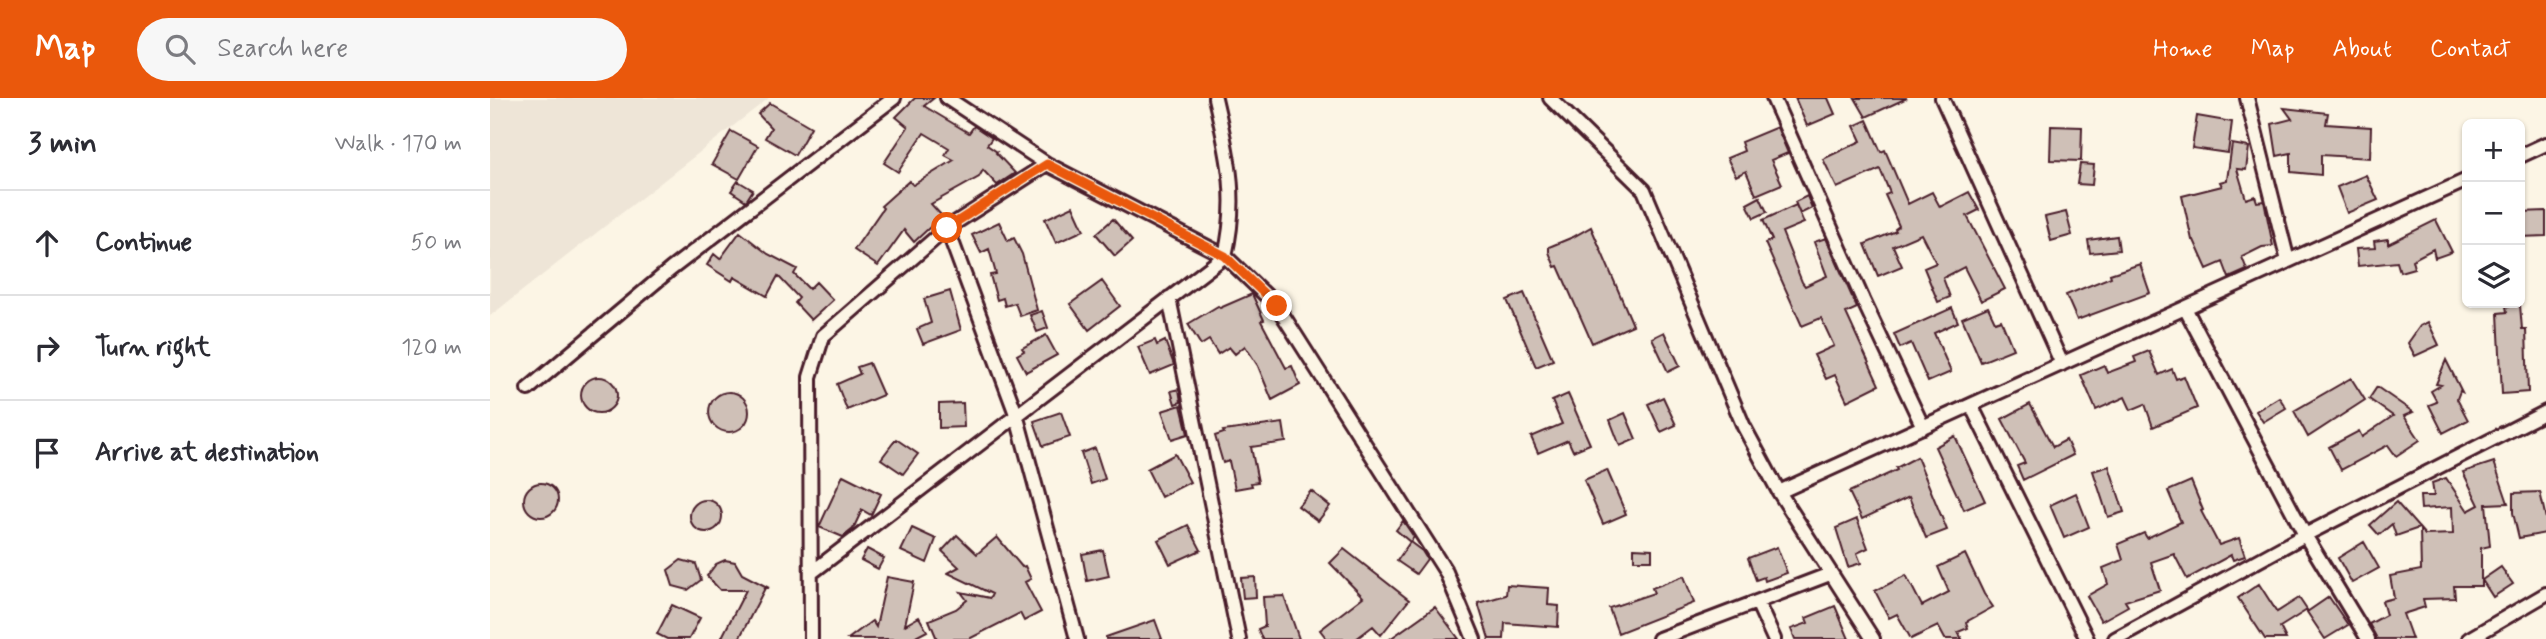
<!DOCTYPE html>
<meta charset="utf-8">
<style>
:root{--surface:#fff;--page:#f7f7f7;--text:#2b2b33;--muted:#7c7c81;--line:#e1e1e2;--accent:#ea580c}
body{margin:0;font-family:Mynerve,sans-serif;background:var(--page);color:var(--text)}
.controls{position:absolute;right:21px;top:21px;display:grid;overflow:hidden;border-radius:10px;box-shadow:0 2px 5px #0004}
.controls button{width:63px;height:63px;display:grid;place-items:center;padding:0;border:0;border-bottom:2px solid var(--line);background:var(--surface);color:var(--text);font:35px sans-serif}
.stop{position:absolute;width:21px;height:21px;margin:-16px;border:5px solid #ea580c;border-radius:50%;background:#fff}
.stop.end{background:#ea580c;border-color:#fff;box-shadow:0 2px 7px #0008}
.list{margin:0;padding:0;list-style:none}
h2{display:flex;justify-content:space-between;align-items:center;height:91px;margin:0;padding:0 28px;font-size:30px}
h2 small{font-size:23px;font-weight:400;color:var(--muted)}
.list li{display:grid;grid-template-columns:46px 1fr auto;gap:21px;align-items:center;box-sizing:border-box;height:105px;padding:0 28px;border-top:2px solid var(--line)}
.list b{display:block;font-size:26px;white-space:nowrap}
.list em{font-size:23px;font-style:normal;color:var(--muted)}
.icon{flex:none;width:38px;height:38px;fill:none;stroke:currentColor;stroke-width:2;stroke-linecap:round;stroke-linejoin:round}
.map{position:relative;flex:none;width:2056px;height:541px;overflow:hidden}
header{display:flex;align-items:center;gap:42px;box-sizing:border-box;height:98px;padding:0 35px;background:var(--accent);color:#fff}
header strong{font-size:33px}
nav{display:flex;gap:38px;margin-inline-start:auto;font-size:24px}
.search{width:490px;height:63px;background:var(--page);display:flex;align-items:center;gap:18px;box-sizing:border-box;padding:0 24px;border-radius:38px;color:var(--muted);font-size:26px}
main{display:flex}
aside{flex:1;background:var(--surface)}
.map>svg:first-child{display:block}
.built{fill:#eee5d7}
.building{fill:#cfc0b7;stroke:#4a1f2b;stroke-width:2}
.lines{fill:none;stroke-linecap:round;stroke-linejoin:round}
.street-casing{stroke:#4a1f2b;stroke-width:18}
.street{stroke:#fcf5e5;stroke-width:12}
.route{stroke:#ea580c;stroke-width:9}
</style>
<header>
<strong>Map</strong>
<div class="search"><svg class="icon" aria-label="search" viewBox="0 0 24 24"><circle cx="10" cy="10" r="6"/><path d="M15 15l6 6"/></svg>Search here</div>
<nav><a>Home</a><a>Map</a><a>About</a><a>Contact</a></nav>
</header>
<main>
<aside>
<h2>3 min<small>Walk · 170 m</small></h2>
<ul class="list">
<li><svg class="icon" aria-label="ahead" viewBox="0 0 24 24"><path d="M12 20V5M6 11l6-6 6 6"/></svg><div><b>Continue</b></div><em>50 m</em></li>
<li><svg class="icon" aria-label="right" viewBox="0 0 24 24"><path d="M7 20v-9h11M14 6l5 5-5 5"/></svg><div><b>Turn right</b></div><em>120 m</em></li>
<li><svg class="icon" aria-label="arrive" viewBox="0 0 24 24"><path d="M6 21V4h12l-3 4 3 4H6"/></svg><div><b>Arrive at destination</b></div></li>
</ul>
</aside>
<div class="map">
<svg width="2056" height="541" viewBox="0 0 2056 541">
<rect width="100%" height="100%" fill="#fcf5e5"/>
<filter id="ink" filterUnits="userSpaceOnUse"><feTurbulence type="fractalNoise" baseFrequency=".0143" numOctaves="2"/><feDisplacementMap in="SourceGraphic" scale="14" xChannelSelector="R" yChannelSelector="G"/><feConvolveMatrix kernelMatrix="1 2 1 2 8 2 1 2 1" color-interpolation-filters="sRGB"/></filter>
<g filter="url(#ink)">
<path class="built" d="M0,0H279L0,218Z"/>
<path class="building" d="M425,0H444L434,8L479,35L484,28L502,40L497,47L507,54L506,55L525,75L507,87L493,72L489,79L441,106L452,118L424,144L414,132L388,168L364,152L393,110L391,108L419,83L423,87L464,62L455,57L459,50L434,35L408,74L394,65L418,29L406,19Z
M1305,0H1338L1345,16L1317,28Z
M1365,0H1417L1376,19Z
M280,5L321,29L305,57L275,40L281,30L268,16Z
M1794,10L1838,15L1836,26L1881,29L1880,60L1831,57V77L1801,74V55L1787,58L1782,26L1802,21Z
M1707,18L1742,24L1738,55L1702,50Z
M1377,22L1391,54L1395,52L1418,106L1442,94L1450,109L1479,94L1489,112L1477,118L1515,191L1491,203L1474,169L1453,180L1460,199L1448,204L1434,170L1446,165L1431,136L1403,148L1412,168L1388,178L1375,146L1406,133L1405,131L1409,128L1395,97L1400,95L1390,71L1347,90L1333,61L1371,43L1364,28Z
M1561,28L1592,29L1591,63L1560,62Z
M1287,29L1298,55L1281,62L1292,86L1266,97L1256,73L1246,78L1237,60L1254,53L1251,44Z
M241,33L268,48L249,81L222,66Z
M1742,46L1759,49L1756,72L1747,71L1756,101L1765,98L1767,104L1774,103L1783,148L1772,149L1752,159L1757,172L1739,180L1733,164L1717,171L1704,142H1702L1692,98L1732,88L1730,84L1737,82Z
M1590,66L1604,67L1602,87L1587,86Z
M1876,77L1888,102L1857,115L1847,89Z
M248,83L263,92L256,103L241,93Z
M1317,98L1322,110L1310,116L1305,104Z
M1270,99L1277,114L1264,120L1257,106Z
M1306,107L1314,125L1292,134L1312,184L1315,188L1337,178L1324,144L1336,140L1367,210L1356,215L1389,287L1357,303L1345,277L1336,281L1324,257L1344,248L1331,220L1312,228L1275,145L1282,142L1273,122Z
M583,108L594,132L566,145L555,121Z
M2056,113V138L2030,139V114Z
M1576,114L1582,137L1561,143L1555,119Z
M623,121L642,143L625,158L606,136Z
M1946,122L1962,154L1945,160L1943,151L1922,162L1924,170L1910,174L1907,164L1868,168L1866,151L1885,150L1884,143L1898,141V146Z
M509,124L518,143L524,140L532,156L547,212L530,218L525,205L515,208L513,200L507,202L500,177L506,176L499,151L491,155L482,137Z
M1101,129L1143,227L1102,245L1068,168L1065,169L1059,154V149L1083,139Z
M250,134L278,156L307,171L304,176L319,191L326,184L343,202L321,222L305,205L309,200L288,178L277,198L244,179L242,183L217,167L224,156L230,161Z
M1627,138L1629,152L1600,155L1598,142Z
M1650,166L1660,195L1587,222L1576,197L1621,179L1620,176Z
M612,183L630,208L599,232L580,206Z
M460,193L471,232L433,246L427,231L441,225L434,201Z
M1034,195L1063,262L1046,269L1017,202Z
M762,196L774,222L771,223L796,270L802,268L810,287L782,302L768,268L755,248L745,256L739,249L728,256L719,242L711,247L698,226L728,208L730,210Z
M2030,207L2032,231H2036L2038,294L2012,296L2008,215L2017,214L2016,208Z
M1498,209L1505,224L1511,222L1523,251L1491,264L1472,220Z
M1462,210L1468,224L1444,235L1461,274L1438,284L1421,245L1410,250L1404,236Z
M552,213L558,230L547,234L540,217Z
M1938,224L1949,247L1925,258L1918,245L1930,228Z
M1174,234L1190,268L1178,274L1162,240Z
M556,237L567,257L536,274L527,257L534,253L532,250Z
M665,242L667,247L675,243L684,267L660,277L648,249Z
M1659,253L1669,277L1682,271L1686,281L1694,278L1707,310L1663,329L1655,306L1641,312L1635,299L1606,312L1591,277L1614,267L1617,275L1646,264L1644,259Z
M1956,262L1972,294L1970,293L1967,301L1978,322L1953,335L1939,307L1947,304L1941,293L1951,287L1946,286Z
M379,265L393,297L357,312L347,286L370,276L367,269Z
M91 297a18 18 0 1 1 36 0a18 18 0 1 1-36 0Z
M1861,280L1875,302L1818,339L1804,313Z
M1887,289L1923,314L1914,318L1930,342L1906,358L1898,347L1851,372L1839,349L1869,333L1872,339L1903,318L1879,301Z
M689,291L691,304L685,306L681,293Z
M219 314a20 20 0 1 1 40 0a20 20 0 1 1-40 0Z
M1078,296L1100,346L1083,353L1078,342L1048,355L1041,339L1072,326L1062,303Z
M1173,299L1186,327L1171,334L1158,306Z
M1789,299L1796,310L1773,324L1766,313Z
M473,305L474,329L449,330V306Z
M1540,306L1563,349L1576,342L1583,357L1533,382L1527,368L1535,365L1512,321Z
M691,307L698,336L682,341L672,313Z
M571,314L580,339L553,348L544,323Z
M1135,315L1146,341L1130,348L1120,322Z
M793,325L796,344L761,349L768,384L761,385L762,388L745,391L739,363L733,365L725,338L734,335L733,333Z
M1465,338L1495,403L1474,412L1445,349Z
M406,341L428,356L413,376L391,361Z
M605,350L615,381L601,386L591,355Z
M685,356L700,384L671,399L657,371Z
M1427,359L1457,432L1436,440L1419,399L1372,421L1359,394L1407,372L1406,370Z
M2004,364L2018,405L1996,406L2000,448L1991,450V488H1964L1965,500L1933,501L1935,509L1913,516L1922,541H1887L1879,526L1896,517L1892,503L1904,500L1900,478L1931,472L1930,431L1935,437L1963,436L1962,409L1931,411L1930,398H1944L1942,385L1956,380L1978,413L1989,407L1973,374Z
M1619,368L1634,414L1618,419L1603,373Z
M1117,372L1136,416L1113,426L1094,382Z
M353,377L391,396L381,417L372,412L363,431L353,439L329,429Z
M1701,383L1713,412L1711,413L1729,447L1749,440L1755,458L1743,462L1741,457L1697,481L1684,456L1661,464L1670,492L1635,503L1638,508L1611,523L1597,498L1618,486L1613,470L1633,462L1628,446L1654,435L1657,440L1691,424L1678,393Z
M34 402a17 17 0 1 1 34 0a17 17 0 1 1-34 0Z
M821,393L840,408L828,423L808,408Z
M2050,394L2056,421V435L2029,440L2023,415V395Z
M1586,395L1599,429L1574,440L1560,407Z
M200 418a16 16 0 1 1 32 0a16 16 0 1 1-32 0Z
M1906,404L1929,430L1906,438L1902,426L1889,437L1880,427Z
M1367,421L1378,450L1367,455L1371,465L1358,469L1346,430Z
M913,423L924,439L920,444L906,432Z
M698,427L711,452L680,466L668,442Z
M422,430L446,441L437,465L411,453Z
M467,437L487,456L507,439L532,469L535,468L541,481L535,484L551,514L534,523L530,515L479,541H447L439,522L466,511L477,502L471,494L500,500L502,496L458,475L469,469L452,453Z
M920,444L932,453L937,461L926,476L907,463Z
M1874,444L1889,470L1862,485L1848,460Z
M1287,449L1297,475L1275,483L1274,479L1266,482L1258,460Z
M1144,450L1162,451V462H1144Z
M377,451L394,460L388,471L371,462Z
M854,451L919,502L891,537L883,528L866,541H837L830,532L873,499L840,465Z
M613,452L619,478L597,483L592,456Z
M1475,456L1494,496L1503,509L1476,524L1478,530L1468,534L1472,541H1455L1448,528L1421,541L1407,516L1399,520L1385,493L1416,477L1432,508L1459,494L1448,469Z
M191,462L206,466L211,482L198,492L183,488L178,472Z
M235,462L245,464L252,476L279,490H275L249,541H231L256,492H230L217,478L226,466Z
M2011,469L2023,486L2003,499L1992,482Z
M1194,478L1204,505L1128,535L1119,510L1164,495L1162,490Z
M397,479L424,484L415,527L429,519L437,533L422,541H358L382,523L386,529Z
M765,479L766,499L753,500L751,480Z
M1769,486L1787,514L1809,500L1817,512L1790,529L1796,541H1775L1748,500Z
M1017,487L1059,490L1058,507L1069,508L1068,529L1015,525L1014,541H999L988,505L1016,497Z
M794,498L809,541H772L768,531L775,528L773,499Z
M1839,499L1858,527L1835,541L1817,514Z
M182,507L210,520L199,541H177L167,536Z
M1345,508L1359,541H1305L1301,531L1318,525L1316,520Z
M945,509L969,541H900Z
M665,522L672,541H616V539Z"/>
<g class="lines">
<defs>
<path id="street" d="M457,0L557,66L735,158L787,208L956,474L984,541
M1060,0L1154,92L1254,329L1289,394L1383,541
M1283,0L1373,202L1433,329
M1452,0L1572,266
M1757,0L1798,163
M2030,58L2056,46
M457,130L526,316L587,541
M679,200L749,541
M1695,210L1815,437L1878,541
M38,291L181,171L404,0
M1481,307L1597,541
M1289,394L1977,82
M321,475L735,158C749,99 738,57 725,0
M1267,504L1284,541
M321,541L320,279L333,238L457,130L557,66
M1169,541L1340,476
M1625,541L1815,437L2056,314
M1979,541L2056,496"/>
</defs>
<use href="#street" class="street-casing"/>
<use href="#street" class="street"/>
</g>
</g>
<g class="lines" filter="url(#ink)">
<path class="route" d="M457,130L557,66L735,158L787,208"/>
</g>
</svg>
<div class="controls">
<button>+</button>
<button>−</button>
<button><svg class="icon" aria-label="layers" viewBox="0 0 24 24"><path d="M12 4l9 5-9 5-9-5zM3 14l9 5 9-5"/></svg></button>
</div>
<div class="stop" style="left:457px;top:130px"></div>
<div class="stop end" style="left:787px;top:208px"></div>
</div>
</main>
